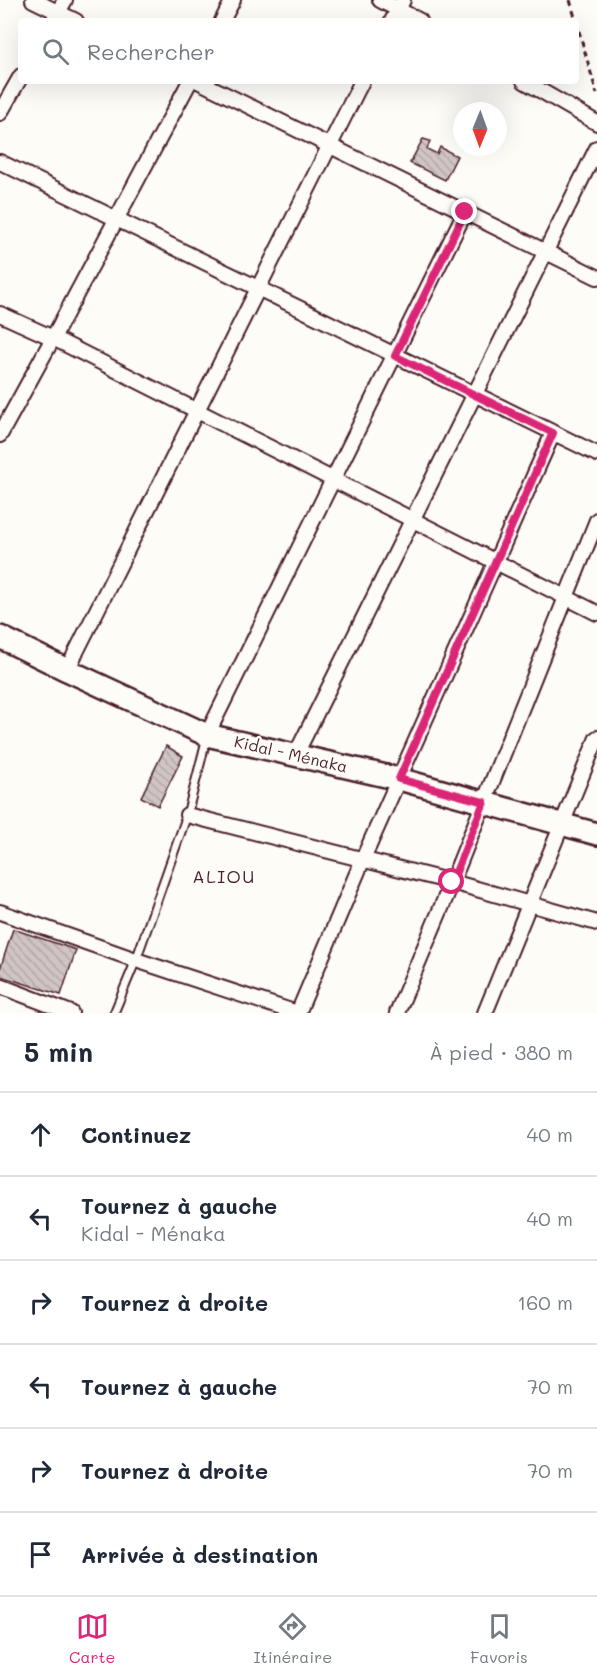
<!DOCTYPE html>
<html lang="fr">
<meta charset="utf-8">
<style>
:root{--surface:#fff;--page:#f2f2f3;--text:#1f2937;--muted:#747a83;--line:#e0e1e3;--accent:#db2777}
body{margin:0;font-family:Mali,sans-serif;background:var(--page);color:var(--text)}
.compass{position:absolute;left:453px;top:102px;width:54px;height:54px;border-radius:50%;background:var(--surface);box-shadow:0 6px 24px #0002;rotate:181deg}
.stop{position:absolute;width:18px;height:18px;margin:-14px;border:4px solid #db2777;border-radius:50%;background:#fff}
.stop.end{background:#db2777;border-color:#fff;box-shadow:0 2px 6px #0008}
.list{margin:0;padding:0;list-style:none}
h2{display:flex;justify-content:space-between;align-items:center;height:78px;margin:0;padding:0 24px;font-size:26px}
h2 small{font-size:20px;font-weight:400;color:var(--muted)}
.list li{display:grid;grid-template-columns:39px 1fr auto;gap:18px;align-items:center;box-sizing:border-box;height:84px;padding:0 24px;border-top:2px solid var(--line)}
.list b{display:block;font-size:22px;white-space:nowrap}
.list p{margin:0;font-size:20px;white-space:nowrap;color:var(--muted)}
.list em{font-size:20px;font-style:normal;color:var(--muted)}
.icon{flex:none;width:33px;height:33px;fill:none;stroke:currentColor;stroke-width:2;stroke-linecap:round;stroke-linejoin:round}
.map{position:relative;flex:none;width:597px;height:1013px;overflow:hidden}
.search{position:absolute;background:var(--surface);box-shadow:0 6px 24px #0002;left:18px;right:18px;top:18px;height:66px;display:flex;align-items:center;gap:15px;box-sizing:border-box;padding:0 21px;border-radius:6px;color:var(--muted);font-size:22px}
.sheet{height:582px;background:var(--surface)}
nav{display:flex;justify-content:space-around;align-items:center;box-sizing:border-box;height:84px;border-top:2px solid var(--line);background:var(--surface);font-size:16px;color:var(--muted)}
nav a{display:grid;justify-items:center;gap:3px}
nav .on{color:var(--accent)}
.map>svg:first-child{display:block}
.building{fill:url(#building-back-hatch);stroke:#4a1f2b;stroke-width:1.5}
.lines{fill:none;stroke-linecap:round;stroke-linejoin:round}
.lane-casing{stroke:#4a1f2b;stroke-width:11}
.street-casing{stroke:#4a1f2b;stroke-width:18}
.primary-casing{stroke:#4a1f2b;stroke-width:26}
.path{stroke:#4a1f2b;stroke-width:3;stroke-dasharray:6 4.5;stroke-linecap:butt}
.lane{stroke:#fdfcf7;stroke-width:7}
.street{stroke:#fdfcf7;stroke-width:14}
.primary{stroke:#fdfcf7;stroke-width:21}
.route{stroke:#db2777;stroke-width:8}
.labels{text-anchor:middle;stroke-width:4.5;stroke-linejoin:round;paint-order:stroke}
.street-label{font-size:16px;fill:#4a1f2b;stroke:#fdfcf7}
.neighbourhood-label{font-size:18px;letter-spacing:1.5px;fill:#4a1f2b;stroke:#fdfcf7}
</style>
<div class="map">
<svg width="597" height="1013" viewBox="0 0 597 1013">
<defs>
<pattern id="building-back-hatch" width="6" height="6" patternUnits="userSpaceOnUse" patternTransform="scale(1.5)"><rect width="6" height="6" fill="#d0c5c4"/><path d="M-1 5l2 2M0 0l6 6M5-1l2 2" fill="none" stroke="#b4a9a9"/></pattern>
</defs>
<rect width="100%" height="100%" fill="#fdfcf7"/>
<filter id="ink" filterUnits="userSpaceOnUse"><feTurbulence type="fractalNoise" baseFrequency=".0167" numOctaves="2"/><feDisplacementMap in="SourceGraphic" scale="12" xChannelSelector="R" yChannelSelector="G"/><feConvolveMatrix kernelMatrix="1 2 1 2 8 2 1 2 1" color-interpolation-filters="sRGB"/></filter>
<g filter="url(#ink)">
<path class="building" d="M423,139L430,141L427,149L437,154L440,147L457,156L445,180L410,163Z
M166,746L183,756L158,806L141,797Z
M13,929L76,950L61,995L0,976V969Z"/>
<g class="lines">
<defs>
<path id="lane" d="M114,1013L136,960L187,815L207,737"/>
<path id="street" d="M33,0L76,21
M380,0L420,21
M53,21L65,0
M222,21L233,0
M392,21L403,0
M198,81L597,277
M524,81L597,123
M0,113L21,76
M0,162L597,454
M0,314L53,338L597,613
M0,435L53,338L190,81
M67,670L362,81
M207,735L465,212
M295,756L597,148
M187,815L452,882L597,923
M0,912L136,960L297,1013
M0,986L71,1013
M298,1013L363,859L553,433
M397,1013L452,882L597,520
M485,1013L597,738"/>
<path id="primary" d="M0,637L67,670L207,735L399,779L597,834"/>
</defs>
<use href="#lane" class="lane-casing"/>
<use href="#street" class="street-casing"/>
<use href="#primary" class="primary-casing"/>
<path class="path" d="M570,0L597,94"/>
<use href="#lane" class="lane"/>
<use href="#street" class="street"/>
<use href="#primary" class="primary"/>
</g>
</g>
<g class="lines" filter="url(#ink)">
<path class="route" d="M452,882L484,802L399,779L553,433L395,356L465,212"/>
</g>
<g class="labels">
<g class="street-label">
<text transform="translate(291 754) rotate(13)" y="6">Kidal - Ménaka</text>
</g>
<g class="neighbourhood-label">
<text x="224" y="883">ALIOU</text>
</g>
</g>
</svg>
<svg class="compass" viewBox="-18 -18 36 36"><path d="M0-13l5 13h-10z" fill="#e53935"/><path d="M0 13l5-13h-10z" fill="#747a83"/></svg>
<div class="stop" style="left:452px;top:882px"></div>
<div class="stop end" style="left:465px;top:212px"></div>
<div class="search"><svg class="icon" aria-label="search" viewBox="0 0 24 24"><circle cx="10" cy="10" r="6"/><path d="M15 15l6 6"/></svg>Rechercher</div>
</div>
<section class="sheet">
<h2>5 min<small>À pied · 380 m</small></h2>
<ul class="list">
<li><svg class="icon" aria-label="ahead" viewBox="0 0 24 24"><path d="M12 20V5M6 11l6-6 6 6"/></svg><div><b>Continuez</b></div><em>40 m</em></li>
<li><svg class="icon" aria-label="left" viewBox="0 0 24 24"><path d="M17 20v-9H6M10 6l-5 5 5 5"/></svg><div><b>Tournez à gauche</b><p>Kidal - Ménaka</p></div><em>40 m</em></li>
<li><svg class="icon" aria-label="right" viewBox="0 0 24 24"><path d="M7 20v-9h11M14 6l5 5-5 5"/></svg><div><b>Tournez à droite</b></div><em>160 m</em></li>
<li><svg class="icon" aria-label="left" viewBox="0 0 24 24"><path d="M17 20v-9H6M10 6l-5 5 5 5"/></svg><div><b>Tournez à gauche</b></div><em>70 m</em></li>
<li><svg class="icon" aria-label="right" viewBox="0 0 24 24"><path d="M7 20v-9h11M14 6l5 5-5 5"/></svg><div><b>Tournez à droite</b></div><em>70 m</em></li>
<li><svg class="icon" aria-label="arrive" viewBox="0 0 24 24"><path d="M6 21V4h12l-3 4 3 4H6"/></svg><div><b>Arrivée à destination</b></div></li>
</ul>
</section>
<nav>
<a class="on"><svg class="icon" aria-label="map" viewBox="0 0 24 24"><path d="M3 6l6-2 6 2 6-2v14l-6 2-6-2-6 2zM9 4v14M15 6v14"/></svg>Carte</a>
<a><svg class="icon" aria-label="directions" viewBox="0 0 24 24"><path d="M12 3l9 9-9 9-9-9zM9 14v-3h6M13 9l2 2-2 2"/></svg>Itinéraire</a>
<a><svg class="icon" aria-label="saved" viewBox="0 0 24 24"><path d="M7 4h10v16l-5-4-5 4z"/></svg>Favoris</a>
</nav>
